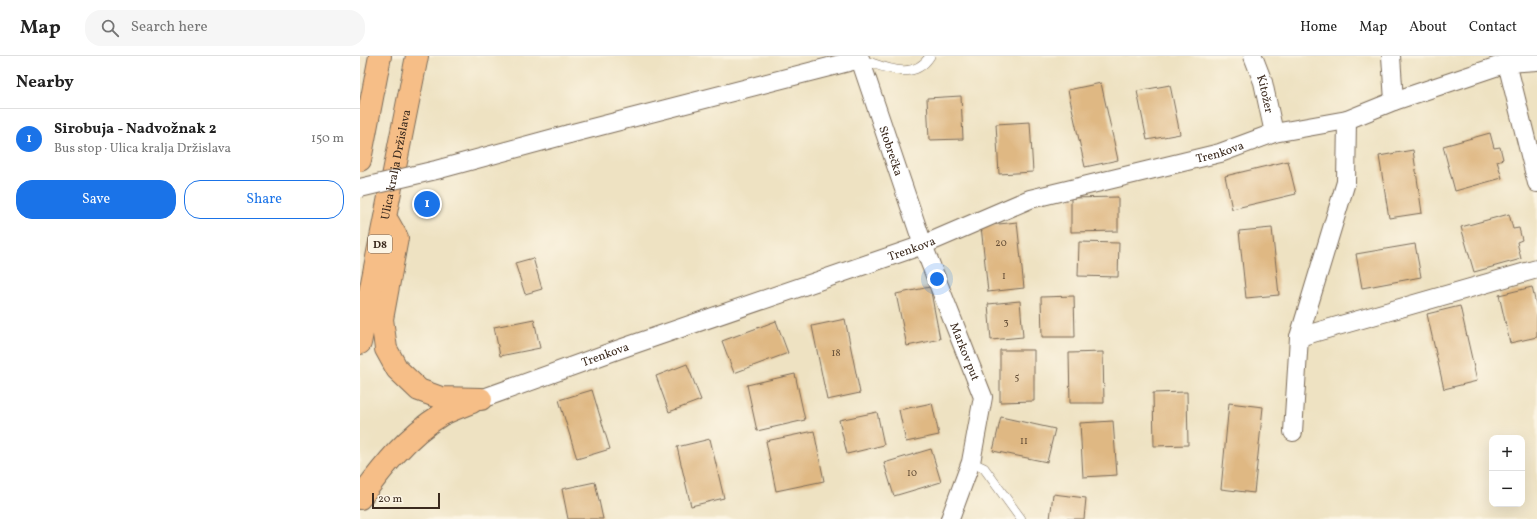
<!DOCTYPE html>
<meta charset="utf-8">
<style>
:root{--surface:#fff;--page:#f6f6f6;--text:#222;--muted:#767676;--line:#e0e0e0;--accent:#1a73e8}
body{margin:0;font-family:Vollkorn,serif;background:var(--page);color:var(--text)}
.controls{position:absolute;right:12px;bottom:12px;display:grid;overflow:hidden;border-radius:8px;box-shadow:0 4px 16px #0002}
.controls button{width:36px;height:36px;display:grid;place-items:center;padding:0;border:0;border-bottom:1px solid var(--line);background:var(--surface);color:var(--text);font:20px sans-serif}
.scale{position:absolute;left:12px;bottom:10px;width:68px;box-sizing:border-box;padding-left:4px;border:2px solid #3b2a1e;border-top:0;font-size:11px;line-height:14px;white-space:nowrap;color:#3b2a1e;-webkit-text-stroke:3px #fcf5e5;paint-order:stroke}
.you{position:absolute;left:577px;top:223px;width:14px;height:14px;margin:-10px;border:3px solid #fff;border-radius:50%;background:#1a73e8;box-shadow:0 0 0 6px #1a73e833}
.badge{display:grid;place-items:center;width:26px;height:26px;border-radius:50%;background:var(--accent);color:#fff;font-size:13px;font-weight:700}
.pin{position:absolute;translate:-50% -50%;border:2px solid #fff;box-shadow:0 1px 4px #0006}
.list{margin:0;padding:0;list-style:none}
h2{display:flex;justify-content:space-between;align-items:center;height:52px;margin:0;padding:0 16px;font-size:17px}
h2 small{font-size:13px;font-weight:400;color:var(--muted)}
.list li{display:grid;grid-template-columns:26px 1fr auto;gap:12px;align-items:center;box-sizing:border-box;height:60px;padding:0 16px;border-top:1px solid var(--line)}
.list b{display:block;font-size:15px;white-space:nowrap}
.list p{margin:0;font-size:13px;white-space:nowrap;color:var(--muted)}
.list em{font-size:13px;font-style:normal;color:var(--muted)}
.actions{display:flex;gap:8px;padding:12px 16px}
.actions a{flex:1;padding:9px 0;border:1px solid var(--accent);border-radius:16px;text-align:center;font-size:14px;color:var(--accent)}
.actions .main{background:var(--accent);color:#fff}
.icon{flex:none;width:22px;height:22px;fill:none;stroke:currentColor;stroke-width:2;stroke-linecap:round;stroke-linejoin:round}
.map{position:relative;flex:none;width:1177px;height:463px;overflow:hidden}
header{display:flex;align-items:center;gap:24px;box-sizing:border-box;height:56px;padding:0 20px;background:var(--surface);border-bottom:1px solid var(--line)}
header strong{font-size:19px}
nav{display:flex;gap:22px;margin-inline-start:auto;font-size:14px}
.search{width:280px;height:36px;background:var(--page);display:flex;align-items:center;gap:10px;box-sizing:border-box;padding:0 14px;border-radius:16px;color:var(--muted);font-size:15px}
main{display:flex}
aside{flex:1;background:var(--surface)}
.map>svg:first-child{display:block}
.building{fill:#dfb883}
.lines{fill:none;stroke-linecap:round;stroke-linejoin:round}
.service-casing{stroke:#7a6a57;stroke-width:10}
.minor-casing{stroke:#7a6a57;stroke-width:20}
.trunk-casing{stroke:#7a6a57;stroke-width:24}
.service{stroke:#fff;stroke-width:9}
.minor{stroke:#fff;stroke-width:18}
.trunk{stroke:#f6be87;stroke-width:22}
.minor-bridge-casing{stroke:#7a6a57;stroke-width:20;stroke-linecap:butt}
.minor-bridge{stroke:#fff;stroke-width:18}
.labels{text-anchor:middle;stroke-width:4;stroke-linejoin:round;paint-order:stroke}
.number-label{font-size:10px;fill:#644e37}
.shield{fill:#fcf5e5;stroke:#75675a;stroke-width:1}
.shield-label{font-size:11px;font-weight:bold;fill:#3b2a1e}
.street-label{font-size:12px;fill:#3b2a1e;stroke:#fcf5e5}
</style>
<header>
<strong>Map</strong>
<div class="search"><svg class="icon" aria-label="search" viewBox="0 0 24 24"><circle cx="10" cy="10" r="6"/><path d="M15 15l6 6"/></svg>Search here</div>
<nav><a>Home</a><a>Map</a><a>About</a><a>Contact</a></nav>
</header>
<main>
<aside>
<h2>Nearby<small></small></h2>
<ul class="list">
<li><span class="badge">1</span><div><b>Sirobuja - Nadvožnak 2</b><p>Bus stop · Ulica kralja Držislava</p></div><em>150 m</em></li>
</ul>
<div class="actions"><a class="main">Save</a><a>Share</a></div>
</aside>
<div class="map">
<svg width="1177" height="463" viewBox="0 0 1177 463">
<rect width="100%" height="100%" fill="#fcf5e5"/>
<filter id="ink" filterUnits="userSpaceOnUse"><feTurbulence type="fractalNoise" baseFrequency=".025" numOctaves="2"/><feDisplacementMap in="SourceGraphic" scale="8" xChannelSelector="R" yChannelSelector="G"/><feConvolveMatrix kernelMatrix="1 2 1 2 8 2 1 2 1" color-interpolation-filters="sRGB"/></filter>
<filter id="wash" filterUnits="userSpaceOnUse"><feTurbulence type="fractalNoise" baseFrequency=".012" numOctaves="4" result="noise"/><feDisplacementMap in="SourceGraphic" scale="16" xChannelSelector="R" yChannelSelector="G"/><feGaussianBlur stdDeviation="0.9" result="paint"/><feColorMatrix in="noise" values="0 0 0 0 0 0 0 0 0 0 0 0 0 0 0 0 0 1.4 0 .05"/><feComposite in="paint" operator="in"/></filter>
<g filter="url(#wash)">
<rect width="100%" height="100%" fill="#eee2c2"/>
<g id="blocks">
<path class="building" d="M741,27L758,104L725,111L708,34Z
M810,29L820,78L787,84L777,35Z
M601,40L603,83L569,84L567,42Z
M670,66L673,116L639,118L636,68Z
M1130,77L1134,92L1140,91L1143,103L1137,105L1142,122L1095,135L1083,90Z
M1053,94L1062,157L1029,162L1019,100Z
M928,105L936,138L872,153L865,120Z
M758,141V175L711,176V142Z
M1149,158L1153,173L1159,172L1162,184L1157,186L1161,203L1114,216L1101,171Z
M657,166L664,232L628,236L621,170Z
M912,172L919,239L886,242L879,175Z
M719,186L759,187L758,221L718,220Z
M1055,188L1061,221L1002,232L996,198Z
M173,202L182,233L165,238L155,207Z
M570,231L580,283L547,290L536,238Z
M1172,231L1177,253V281L1150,287L1139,239Z
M714,240L715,281H682L681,241Z
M660,245L663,281L631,284L628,248Z
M1100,250L1117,325L1084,333L1067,258Z
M174,263L180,292L140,300L134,271Z
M485,263L500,337L467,344L452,270Z
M416,265L428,297L374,317L362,285Z
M640,294H674V345L640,346Z
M743,296L744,347H710L709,297Z
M327,308L341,344L309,356L296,320Z
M435,318L445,364L397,375L387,329Z
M232,334L250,393L217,403L199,344Z
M827,336L828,389L794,390L793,337Z
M572,347L579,379L546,386L539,354Z
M869,347L903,351L894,437L861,433Z
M517,356L524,389L487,398L479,364Z
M641,361L695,373L687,406L633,395Z
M753,365L757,419L723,421L720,367Z
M454,375L464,425L416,435L406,385Z
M350,383L364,442L331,450L317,391Z
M571,393L581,426L534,440L524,407Z
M235,426L243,463H208L202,433Z
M693,438L726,442L724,463H690Z"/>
</g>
</g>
<g filter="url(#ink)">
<use href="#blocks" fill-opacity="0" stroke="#7a6a57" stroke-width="1"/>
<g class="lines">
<defs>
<path id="service" d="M501,1L500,3C523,10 553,27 570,0
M611,406L624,412L661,463"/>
<g id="minor">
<path id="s1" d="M499,0L563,189L623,341L611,406L590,463"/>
<path id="s2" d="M893,0L903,26L914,77"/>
<path d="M1031,0L1034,45"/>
<path d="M1177,5L1147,7L1177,127"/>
<path d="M209,78L500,3"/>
<path d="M939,281L1177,213"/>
<path id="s3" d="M121,343L257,294L563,189L670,143L860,97L914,77L987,64L1034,45L1147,7L1151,0"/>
<path d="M933,376L939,281L986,126L987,64"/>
</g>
<g id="trunk">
<path d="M0,104L20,0"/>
<path d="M28,166L37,182L22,263L26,293L37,313L59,334L81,342L121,343"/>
<path id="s4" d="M0,287L57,0"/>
<path d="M0,442C23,411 47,380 81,359C90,354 102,350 112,346"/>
</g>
</defs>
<use href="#service" class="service-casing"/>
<use href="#minor" class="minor-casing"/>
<use href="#trunk" class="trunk-casing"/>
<use href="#service" class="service"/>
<use href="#minor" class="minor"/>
<use href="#trunk" class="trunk"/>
<defs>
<path id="minor-bridge" d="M0,132L76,114L209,78"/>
</defs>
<use href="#minor-bridge" class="minor-bridge-casing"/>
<use href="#minor-bridge" class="minor-bridge"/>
</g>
</g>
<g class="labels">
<g class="number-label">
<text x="641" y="190">20</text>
<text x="644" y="223">1</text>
<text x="646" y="269">3</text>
<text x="476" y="300">18</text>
<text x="657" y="324">5</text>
<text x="664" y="388">11</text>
<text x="552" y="420">10</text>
</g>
<rect class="shield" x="8" y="179" width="24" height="18" rx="3"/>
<g class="shield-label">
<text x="20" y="192">D8</text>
</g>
<g class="street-label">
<text dy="4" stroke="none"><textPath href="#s2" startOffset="40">Kitožer</textPath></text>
<text dy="4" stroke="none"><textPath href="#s1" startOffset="100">Stobrečka</textPath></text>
<text dy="4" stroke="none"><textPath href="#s3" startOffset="780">Trenkova</textPath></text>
<text dy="4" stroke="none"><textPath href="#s4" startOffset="182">Ulica kralja Držislava</textPath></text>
<text dy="4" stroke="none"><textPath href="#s3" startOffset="456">Trenkova</textPath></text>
<text dy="4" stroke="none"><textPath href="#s1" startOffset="314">Markov put</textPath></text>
<text dy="4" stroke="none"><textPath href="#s3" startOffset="132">Trenkova</textPath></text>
</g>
</g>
</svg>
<div class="controls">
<button>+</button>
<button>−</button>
</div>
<div class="scale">20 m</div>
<div class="you"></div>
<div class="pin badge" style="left:67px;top:148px">1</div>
</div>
</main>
